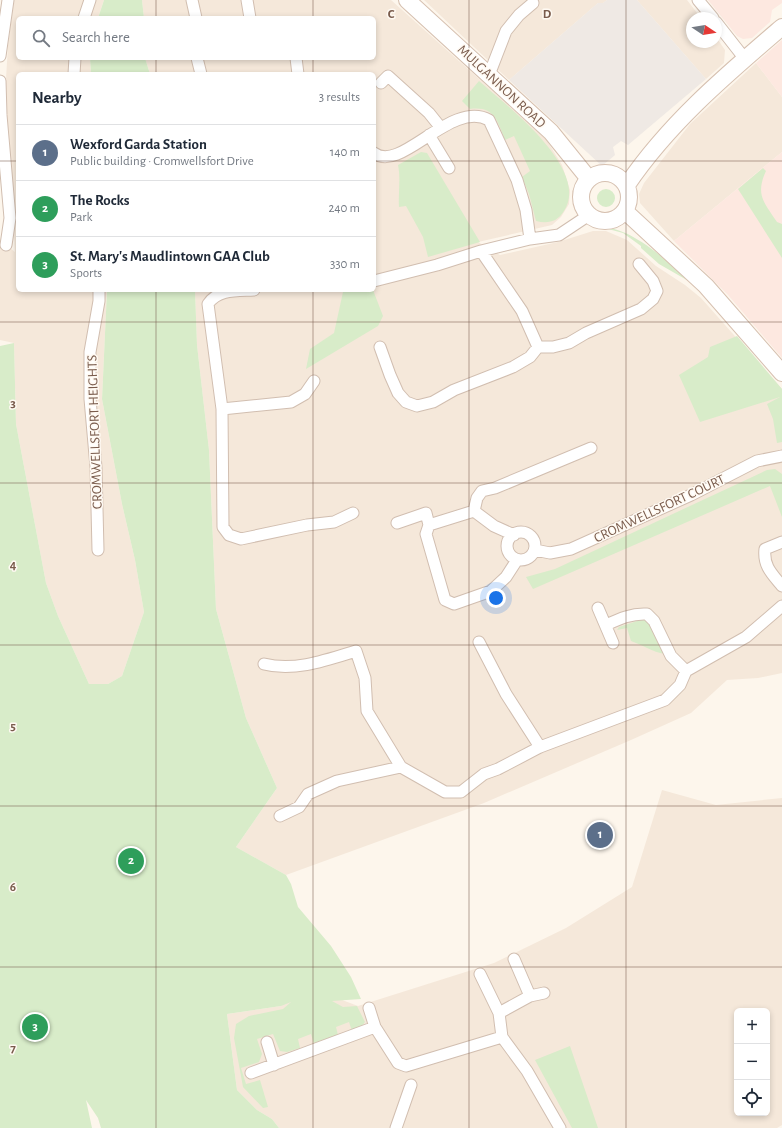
<!DOCTYPE html>
<meta charset="utf-8">
<style>
:root{--surface:#fff;--page:#f6f6f7;--text:#1f2937;--muted:#747a83;--line:#e0e1e3;--accent:#e76f51}
body{margin:0;font-family:"Alegreya Sans",sans-serif;background:var(--page);color:var(--text)}
.controls{position:absolute;right:12px;bottom:12px;display:grid;overflow:hidden;border-radius:6px;box-shadow:0 2px 6px #0003}
.controls button{width:36px;height:36px;display:grid;place-items:center;padding:0;border:0;border-bottom:1px solid var(--line);background:var(--surface);color:var(--text);font:20px sans-serif}
.compass{position:absolute;left:686px;top:12px;width:36px;height:36px;border-radius:50%;background:var(--surface);box-shadow:0 2px 6px #0003;rotate:102deg}
.you{position:absolute;left:496px;top:598px;width:14px;height:14px;margin:-10px;border:3px solid #fff;border-radius:50%;background:#1a73e8;box-shadow:0 0 0 6px #1a73e833}
.badge{display:grid;place-items:center;width:26px;height:26px;border-radius:50%;background:var(--accent);color:#fff;font-size:13px;font-weight:700}
.pin{position:absolute;translate:-50% -50%;border:2px solid #fff;box-shadow:0 1px 4px #0006}
.list{margin:0;padding:0;list-style:none}
h2{display:flex;justify-content:space-between;align-items:center;height:52px;margin:0;padding:0 16px;font-size:17px}
h2 small{font-size:13px;font-weight:400;color:var(--muted)}
.list li{display:grid;grid-template-columns:26px 1fr auto;gap:12px;align-items:center;box-sizing:border-box;height:56px;padding:0 16px;border-top:1px solid var(--line)}
.list b{display:block;font-size:15px;white-space:nowrap}
.list p{margin:0;font-size:13px;white-space:nowrap;color:var(--muted)}
.list em{font-size:13px;font-style:normal;color:var(--muted)}
.icon{flex:none;width:22px;height:22px;fill:none;stroke:currentColor;stroke-width:2;stroke-linecap:round;stroke-linejoin:round}
.map{position:relative;flex:none;width:782px;height:1128px;overflow:hidden}
.search{position:absolute;background:var(--surface);box-shadow:0 2px 6px #0003;left:16px;top:16px;width:360px;height:44px;display:flex;align-items:center;gap:10px;box-sizing:border-box;padding:0 14px;border-radius:6px;color:var(--muted);font-size:15px}
.panel{position:absolute;background:var(--surface);box-shadow:0 2px 6px #0003;left:16px;top:72px;width:360px;height:220px;border-radius:6px}
.map>svg:first-child{display:block}
.residential{fill:#f5e8da;fill-rule:evenodd}
.commercial{fill:#fde8e0}
.industrial{fill:#efe9e4}
.green{fill:#d8ecc9}
.lines{fill:none;stroke-linecap:round;stroke-linejoin:round}
.street-casing{stroke:#d1beb0;stroke-width:13}
.secondary-casing{stroke:#d6c0b0;stroke-width:18}
.street{stroke:#fff;stroke-width:11}
.secondary{stroke:#fff;stroke-width:16}
.grid{fill:none;stroke:#7a5c4d;stroke-width:1;stroke-opacity:0.55}
.labels{text-anchor:middle;stroke-width:3;stroke-linejoin:round;paint-order:stroke}
.street-label{font-size:14px;fill:#7a5c4d;stroke:#fffaf3}
.grid-label{font-size:13px;text-anchor:middle;font-weight:bold;fill:#7a5c4d;stroke:#fffaf3;stroke-width:3;stroke-linejoin:round;paint-order:stroke}
</style>
<div class="map">
<svg width="782" height="1128" viewBox="0 0 782 1128">
<rect width="100%" height="100%" fill="#fdf6ec"/>
<path class="residential" d="M14,0H104L98,18H18V58H90L91,74H18V290H107L102,399L122,504L135,560L144,612L122,676L108,684H89L58,616L46,583L16,424L14,343L0,340V240L15,252L5,96L8,45Z
M142,0H391L546,139L562,165L570,190L569,204L561,217L552,225L478,242L500,255L558,242L593,231H606L627,240L656,266L685,285L701,298L782,389V673L758,678L727,680L691,713L631,740L484,803L286,875L236,847L277,788L246,718L216,609L209,450L197,345L195,290H374V74H150L145,58H374V18H144Z
M424,0H607L603,3H598L509,80Z
M637,0H687L701,18H692V42H716V37L725,50L724,63L706,79Z
M756,63L782,97V152L674,241L640,203L639,194L644,183L690,124Z
M662,790L716,805L782,798V1125L777,1128H279L272,1119L257,1110L237,1090L227,1014L281,1006L300,984L358,1006L494,963L566,928L632,887ZM737,1011H767V1113H737Z"/>
<path class="commercial" d="M708,0H782V3L772,10L770,22L752,38L743,39L737,36Z
M782,40V97L756,63Z
M782,152V358L728,295L674,241Z"/>
<path class="industrial" d="M607,0H637L706,79L628,145L621,141L613,147L615,155L602,166L509,80L598,3H603Z"/>
<path class="green" d="M104,0H142L144,18H98Z
M90,58H145L150,74H91Z
M479,81C506,105 591,169 564,211C557,222 548,224 536,221L529,194L522,177L530,171L514,136L505,140C497,120 494,106 470,109L462,101Z
M421,152L427,153L480,242L428,257L423,237L406,206L399,207C398,193 401,179 398,165Z
M763,168L766,171C755,195 764,202 777,222L782,224V258L738,189Z
M597 198a9 9 0 1 1 18 0a9 9 0 1 1-18 0Z
M601,227C632,227 670,263 692,283L659,264L641,248V246L623,233Z
M107,290H195L197,345L209,450L216,609L246,718L277,788L236,847L286,875L291,884L298,907L331,946L351,977L361,999L332,1001L343,1007L357,1006L365,1022L362,1026L352,1031L349,1022L336,1027L338,1035L314,1044L311,1034L298,1039L300,1048L287,1052L280,1051L273,1034L257,1039L262,1054L259,1062L241,1068L246,1084L260,1080L268,1107L263,1108L243,1087L234,1038L236,1024L249,1016L283,1009L291,1002L281,1006L227,1014L237,1090L257,1110L272,1119L279,1128H101L98,1118L86,1100L92,1128H0V346L14,343L16,424L46,583L58,616L89,684H108L122,676L144,612L135,560L122,504L102,399Z
M373,290L383,316L378,326L306,369L310,349L334,333L343,292Z
M737,336L782,389V442L777,443L773,419L767,404L780,397L700,422L679,375L708,357L710,347Z
M775,469L782,474V517L770,486L533,589L526,577L555,569L767,470Z
M643,619L649,623L665,654C652,652 643,645 631,641L627,628L617,630L619,627Z
M570,1046L598,1128H572L535,1060Z"/>
<g class="lines">
<defs>
<path id="street" d="M192,0L196,18
M247,0L250,18
M698,0L713,18
M84,18L90,0
M716,22L745,59
M0,56L8,0
M197,58L201,74
M296,58L298,74
M74,74L75,58
M489,75L506,31L519,15L533,3
M0,81L1,115L10,218L6,245
M381,83L388,76L429,113L441,128
M429,135L449,168
M374,153C401,174 451,99 489,120L517,180L526,210L530,239
M481,251L522,311L538,347
M374,281L437,265L481,251L530,239L559,235L589,215
M254,290C237,291 218,289 208,304L222,409L223,527L229,535L241,539L307,525L334,522L353,513
M380,347L390,375L398,393L406,402L417,406L433,402L454,390L513,367L530,357L538,347H553L569,343L586,333L641,309L653,299L657,291L653,281L639,264
M222,409L291,402L305,394L314,381
M474,511L494,526L514,535
M397,523L426,513L429,525
M507 546a14 14 0 1 1 28 0a14 14 0 1 1-28 0Z
M782,542L765,549C763,566 772,574 782,586
M98,550L96,467L90,399V352L99,301V290
M535,550L550,553L571,549L691,495L757,461L782,456
M517,560L506,577L491,591L454,604L445,600L426,534L429,525L474,511L477,498L482,491L495,488L591,448
M598,608L613,643
M606,625C619,619 632,613 647,614L654,621L671,656L686,671
M479,642L506,694L540,747
M264,664C294,672 327,660 356,651L365,678L367,711L401,767L445,792H461L484,774L498,769L540,747L665,700L680,685L686,671L746,637L782,606
M280,816L299,807L308,794L337,781L401,767
M480,974L499,1013L502,1037
M530,996L544,993
M369,1008L375,1027
M499,1013L530,996L514,959
M267,1042L274,1065
M251,1073L375,1027L398,1063L406,1066L502,1037L527,1071L560,1128
M396,1128L411,1085"/>
<path id="secondary" d="M407,0L551,132L589,179
M581 197a24 24 0 1 1 48 0a24 24 0 1 1-48 0Z
M627,185C669,123 726,75 782,27
M626,212L706,286L782,373"/>
</defs>
<use href="#street" class="street-casing"/>
<use href="#secondary" class="secondary-casing"/>
<use href="#street" class="street"/>
<use href="#secondary" class="secondary"/>
</g>
<path class="grid" d="M156,0V18M313,0V18M469,0V1128M626,0V1128M156,58V74M313,58V74M0,161H18M374,161H782M156,290V1128M313,290V1128M0,322H782M0,483H782M0,645H782M0,806H782M0,967H782"/>
<g class="labels">
<g class="street-label">
<text transform="translate(502 86) rotate(43)" y="5">MULGANNON ROAD</text>
<text transform="translate(94 432) rotate(-92)" y="5">CROMWELLSFORT HEIGHTS</text>
<text transform="translate(659 508) rotate(-25)" y="5">CROMWELLSFORT COURT</text>
</g>
</g>
<g class="grid-label">
<text x="391" y="18">C</text>
<text x="547" y="18">D</text>
<text x="13" y="407">3</text>
<text x="13" y="569">4</text>
<text x="13" y="730">5</text>
<text x="13" y="891">6</text>
<text x="13" y="1052">7</text>
</g>
</svg>
<div class="controls">
<button>+</button>
<button>−</button>
<button><svg class="icon" aria-label="locate" viewBox="0 0 24 24"><circle cx="12" cy="12" r="6"/><path d="M12 2v4M12 18v4M2 12h4M18 12h4"/></svg></button>
</div>
<svg class="compass" viewBox="-18 -18 36 36"><path d="M0-13l5 13h-10z" fill="#e53935"/><path d="M0 13l5-13h-10z" fill="#747a83"/></svg>
<div class="you"></div>
<div class="pin badge" style="left:600px;top:835px;background:#5c6f8a">1</div>
<div class="pin badge" style="left:131px;top:861px;background:#2e9e5b">2</div>
<div class="pin badge" style="left:35px;top:1027px;background:#2e9e5b">3</div>
<div class="search"><svg class="icon" aria-label="search" viewBox="0 0 24 24"><circle cx="10" cy="10" r="6"/><path d="M15 15l6 6"/></svg>Search here</div>
<section class="panel">
<h2>Nearby<small>3 results</small></h2>
<ul class="list">
<li><span class="badge" style="background:#5c6f8a">1</span><div><b>Wexford Garda Station</b><p>Public building · Cromwellsfort Drive</p></div><em>140 m</em></li>
<li><span class="badge" style="background:#2e9e5b">2</span><div><b>The Rocks</b><p>Park</p></div><em>240 m</em></li>
<li><span class="badge" style="background:#2e9e5b">3</span><div><b>St. Mary's Maudlintown GAA Club</b><p>Sports</p></div><em>330 m</em></li>
</ul>
</section>
</div>
